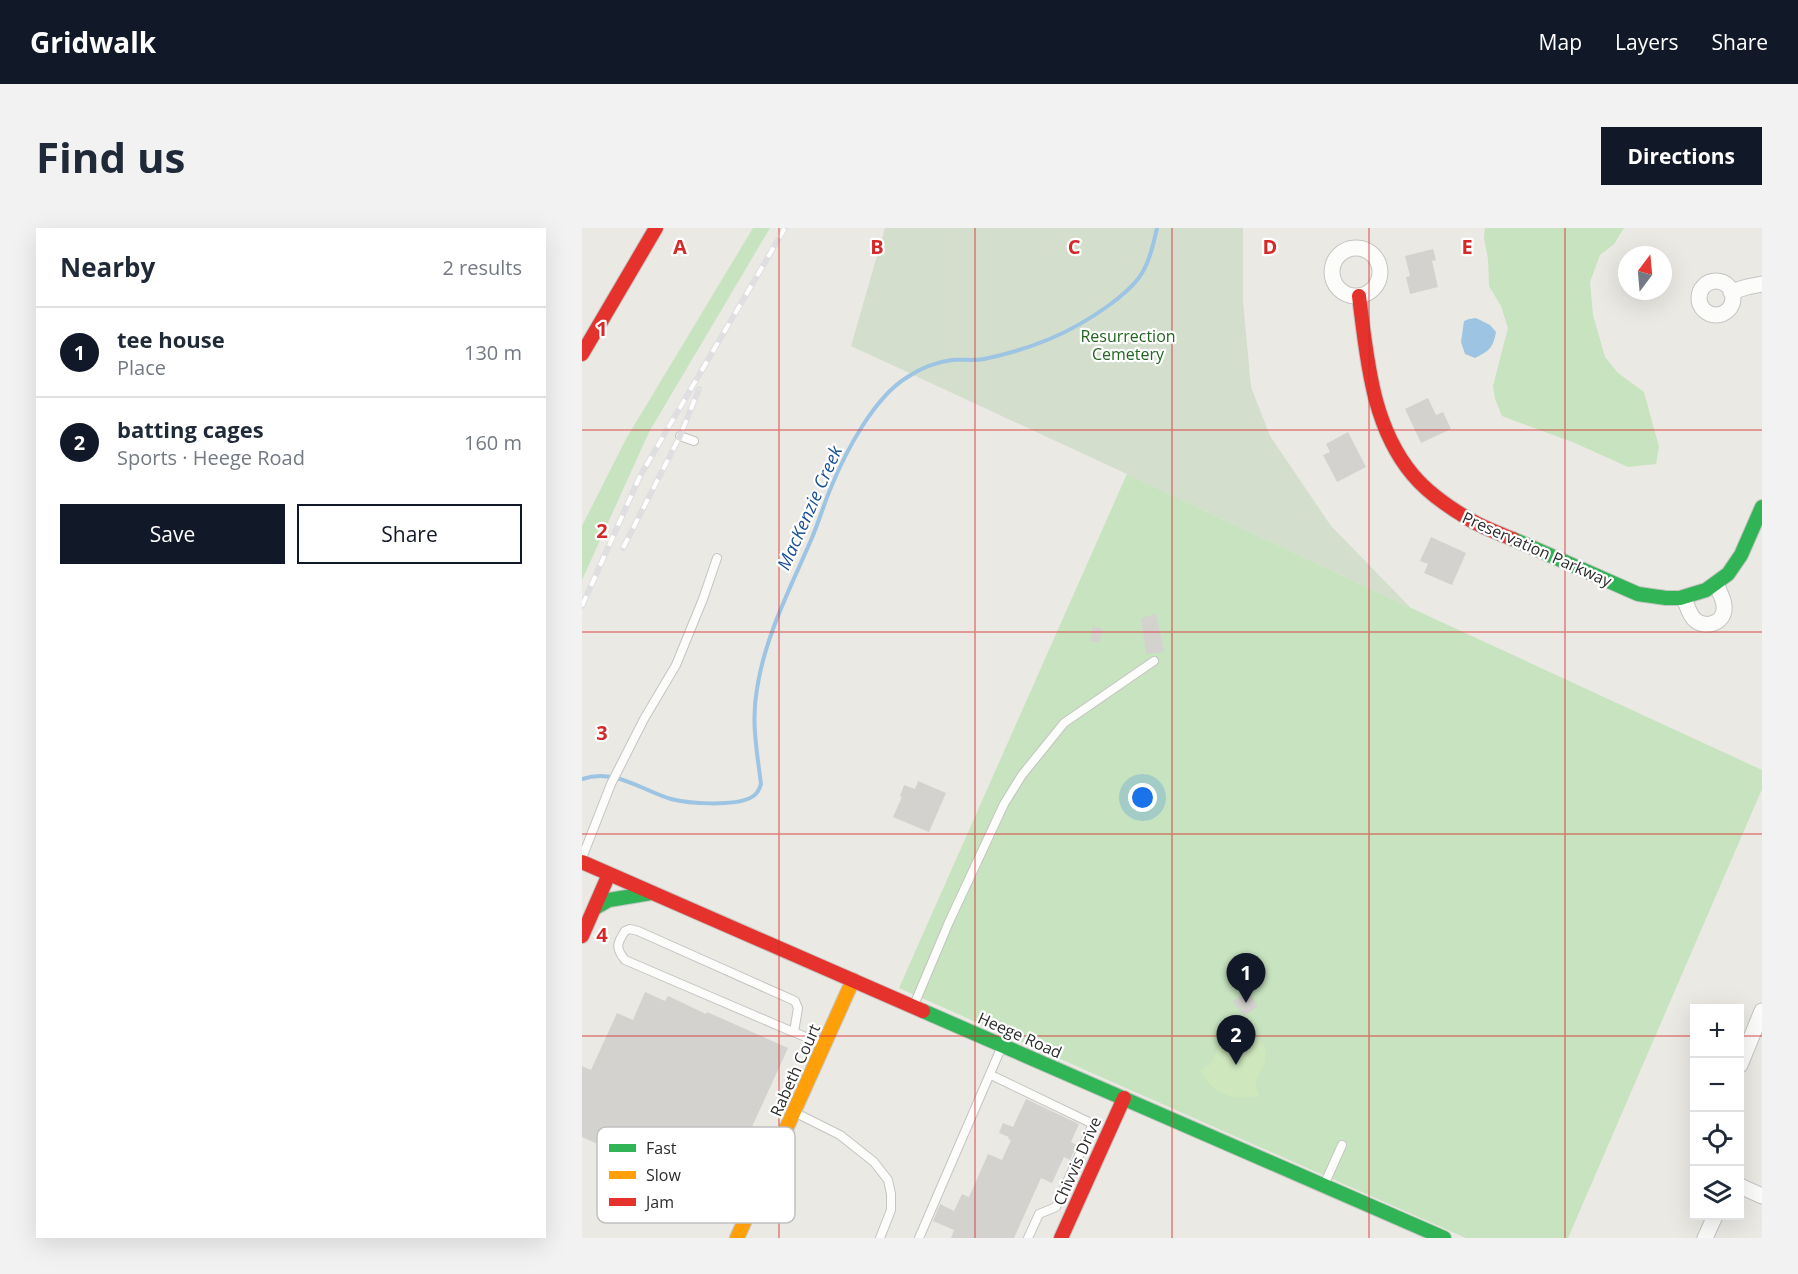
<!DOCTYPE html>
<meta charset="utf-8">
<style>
:root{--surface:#fff;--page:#f2f2f3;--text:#1f2937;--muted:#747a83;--line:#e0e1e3;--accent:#111827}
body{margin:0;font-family:"Open Sans",sans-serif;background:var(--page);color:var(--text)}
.controls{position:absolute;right:18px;bottom:18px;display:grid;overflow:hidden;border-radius:0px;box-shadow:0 6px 24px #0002}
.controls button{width:54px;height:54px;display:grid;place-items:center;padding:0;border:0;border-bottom:2px solid var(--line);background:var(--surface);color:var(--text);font:30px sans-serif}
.compass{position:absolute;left:1036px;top:18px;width:54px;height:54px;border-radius:50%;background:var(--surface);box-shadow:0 6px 24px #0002;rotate:16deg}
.you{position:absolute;left:561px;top:570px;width:21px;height:21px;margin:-15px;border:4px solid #fff;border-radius:50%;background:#1a73e8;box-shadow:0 0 0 9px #1a73e833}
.badge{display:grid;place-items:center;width:39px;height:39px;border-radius:50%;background:var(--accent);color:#fff;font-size:20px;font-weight:700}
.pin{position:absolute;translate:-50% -50px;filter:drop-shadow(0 2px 3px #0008)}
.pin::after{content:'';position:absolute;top:32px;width:21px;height:18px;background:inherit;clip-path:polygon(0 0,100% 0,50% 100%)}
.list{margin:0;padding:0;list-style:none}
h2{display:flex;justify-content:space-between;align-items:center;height:78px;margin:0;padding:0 24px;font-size:26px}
h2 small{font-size:20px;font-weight:400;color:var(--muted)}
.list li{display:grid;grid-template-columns:39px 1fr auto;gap:18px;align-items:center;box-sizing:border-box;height:90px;padding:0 24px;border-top:2px solid var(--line)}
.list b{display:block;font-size:22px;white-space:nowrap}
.list p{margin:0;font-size:20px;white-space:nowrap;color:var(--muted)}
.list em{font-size:20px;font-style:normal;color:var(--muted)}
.actions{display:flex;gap:12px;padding:18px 24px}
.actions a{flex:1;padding:14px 0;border:2px solid var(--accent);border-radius:0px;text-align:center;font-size:21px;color:var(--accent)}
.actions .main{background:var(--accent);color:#fff}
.icon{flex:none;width:33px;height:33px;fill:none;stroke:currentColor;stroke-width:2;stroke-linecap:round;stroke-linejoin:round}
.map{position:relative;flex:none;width:1180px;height:1010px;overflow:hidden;border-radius:0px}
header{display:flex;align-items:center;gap:36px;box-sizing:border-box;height:84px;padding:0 30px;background:var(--accent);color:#fff}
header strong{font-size:28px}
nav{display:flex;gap:33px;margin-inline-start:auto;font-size:21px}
.intro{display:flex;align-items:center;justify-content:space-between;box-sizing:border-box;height:144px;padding:0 36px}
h1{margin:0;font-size:42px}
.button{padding:15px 27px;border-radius:0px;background:var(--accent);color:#fff;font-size:21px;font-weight:700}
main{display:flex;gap:36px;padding:0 36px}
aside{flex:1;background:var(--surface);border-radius:0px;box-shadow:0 6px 24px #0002}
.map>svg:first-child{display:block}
.green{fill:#c7e3bf}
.cemetery{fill:#d3decc}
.pitch{fill:#cee7bd}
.water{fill:#9ec4e4}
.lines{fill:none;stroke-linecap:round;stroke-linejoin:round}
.stream{stroke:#9ec4e4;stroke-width:4}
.building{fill:#d3d2ce}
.lane-casing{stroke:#c4c4c2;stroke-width:10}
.street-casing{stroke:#c4c4c2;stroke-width:17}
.fast-casing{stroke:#c4c4c2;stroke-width:16}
.slow-casing{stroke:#c4c4c2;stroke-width:16}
.jam-casing{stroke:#c4c4c2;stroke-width:16}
.lane{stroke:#fcfcfb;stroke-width:8}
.street{stroke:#fcfcfb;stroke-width:15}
.fast{stroke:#30b455;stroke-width:14}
.slow{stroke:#ff9f0a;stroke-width:14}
.jam{stroke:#e5322d;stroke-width:14}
.rail-casing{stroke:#dfdee0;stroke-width:6}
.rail{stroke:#fff;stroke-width:4;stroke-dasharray:11;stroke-linecap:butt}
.grid{fill:none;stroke:#d62828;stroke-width:1.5;stroke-opacity:0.55}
.labels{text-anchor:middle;stroke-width:4.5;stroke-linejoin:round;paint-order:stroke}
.park-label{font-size:16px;fill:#216521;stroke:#fff}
.street-label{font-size:16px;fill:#2c2c2c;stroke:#fff}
.water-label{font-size:18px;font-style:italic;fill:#195094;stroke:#fff}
.key{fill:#fff;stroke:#c0c0c0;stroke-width:1.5}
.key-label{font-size:16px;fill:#2c2c2c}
.grid-label{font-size:20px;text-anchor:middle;font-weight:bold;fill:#d62828;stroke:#fff;stroke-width:4.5;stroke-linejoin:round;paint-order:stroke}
</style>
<header>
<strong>Gridwalk</strong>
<nav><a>Map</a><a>Layers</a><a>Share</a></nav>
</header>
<div class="intro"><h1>Find us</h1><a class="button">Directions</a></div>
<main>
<aside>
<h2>Nearby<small>2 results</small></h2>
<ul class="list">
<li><span class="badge">1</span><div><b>tee house</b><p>Place</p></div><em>130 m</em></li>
<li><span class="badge">2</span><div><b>batting cages</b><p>Sports · Heege Road</p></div><em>160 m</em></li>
</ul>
<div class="actions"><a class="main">Save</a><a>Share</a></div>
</aside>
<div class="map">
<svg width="1180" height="1010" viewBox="0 0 1180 1010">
<rect width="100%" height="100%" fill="#eae9e3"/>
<path class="green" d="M171,0H188L67,204L0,352V298L44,211Z
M903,0H1042L1032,16L1018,27L1008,54L1011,87L1023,129L1036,145L1062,164L1077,219L1074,236L1046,239L993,215L920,188L913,171L911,158L926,100L919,78L907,58L906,31L902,10Z
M545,246L829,380L1180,542V561L986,1010H884L317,760Z"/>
<path class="cemetery" d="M303,0H661V74L669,159L688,208L749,298L829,380L545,246L269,118Z"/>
<path class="pitch" d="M659,802C674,806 687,815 683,832C682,840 676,847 674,855C674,859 676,864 677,868C650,873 631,867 618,842L629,836L640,810L650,804Z"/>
<path class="water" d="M894,90L908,97L914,104C911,120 907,123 893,130L883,126L879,114L882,93L887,91Z"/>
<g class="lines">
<path class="stream" d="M0,551C33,540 59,562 89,571C107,576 151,578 168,570C175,567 177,562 179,556C175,524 169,493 175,461C183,408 208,361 229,312C237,294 242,275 250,257C264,223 292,170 324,150C337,141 354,134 370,132C381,131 391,133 402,131C449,121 487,106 526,78C537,70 548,61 556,51C567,37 571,17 575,0"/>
</g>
<path class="building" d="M851,21L854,32L850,33L856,59L828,66L824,49L828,48L823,28Z
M846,170L854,187L861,184L869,201L839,215L823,181Z
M766,204L784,239L755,254L741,227L748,224L744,216Z
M849,309L884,325L870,357L842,345L846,336L838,333Z
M574,386L582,424L564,426L559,390Z
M511,398L521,401L517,415L508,413Z
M336,553L364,565L347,604L311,589L320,569L318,568L322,557L333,561Z
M666,763L676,778L662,788L651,773Z
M63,764L83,773L86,768L124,786L125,784L206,820L137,971L0,909V838L9,842L35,785L51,792Z
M444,871L497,896L489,914L495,917L488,932L482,929L470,955L459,950L432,1010H369L372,1002L351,993L358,976L372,983L380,966L387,969L406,926L420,932L429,912L426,911L427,909L417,905L421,895L431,899Z"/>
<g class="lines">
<defs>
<path id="lane" d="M98,208L112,213
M0,630L29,556L62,491L94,437L121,371L135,330
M332,777L367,694L422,576L440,547L482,495L572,433
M212,804L216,780L213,773L56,703L48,701L43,703C35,715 33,720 43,732L204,801L241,816
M409,847L511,896L474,979L457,986L446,1010
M214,885L258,907L292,934L306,952L309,966V982L298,1010
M742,957L760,917
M337,1010L420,818"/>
<path id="street" d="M750 44a24 24 0 1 1 48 0a24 24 0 1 1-48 0Z
M1117 70a17 17 0 1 1 34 0a17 17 0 1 1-34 0Z
M1149,64L1165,59L1180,56
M1102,370C1105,377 1107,386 1112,391C1123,402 1144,395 1142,378C1142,371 1137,363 1134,356
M1158,837L1180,783
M1158,958L1180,968
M1123,1010L1133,988"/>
<path id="fast" d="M931,311L1056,366L1084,370H1098L1124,362L1146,346L1159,327L1180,279
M13,680L27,672L69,665
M341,783L862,1010"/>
<path id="slow" d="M155,1010L271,752"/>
<path id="jam" d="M777,68C785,129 789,197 831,247C846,265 865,278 885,290C899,299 916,305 931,311
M0,126L74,0
M0,634L341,783
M0,708L27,646
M479,1010L542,870"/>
</defs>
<use href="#lane" class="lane-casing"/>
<use href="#street" class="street-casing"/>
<use href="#fast" class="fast-casing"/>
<use href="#slow" class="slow-casing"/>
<use href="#jam" class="jam-casing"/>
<use href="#lane" class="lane"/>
<use href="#street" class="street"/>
<use href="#fast" class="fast"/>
<use href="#slow" class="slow"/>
<use href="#jam" class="jam"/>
<defs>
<path id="rail" d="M41,320L98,208L117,161
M0,378L58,248L203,0"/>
</defs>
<use href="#rail" class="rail-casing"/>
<use href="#rail" class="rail"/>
</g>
<path class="grid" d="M197,0V1010M393,0V1010M590,0V1010M787,0V1010M983,0V1010M0,202H1180M0,404H1180M0,606H1180M0,808H1112M1158,808H1180"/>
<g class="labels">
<g class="park-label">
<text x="546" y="114">Resurrection<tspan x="546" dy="18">Cemetery</tspan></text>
</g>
<g class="street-label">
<text transform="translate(955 321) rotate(24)" y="6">Preservation Parkway</text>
<text transform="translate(438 807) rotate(24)" y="6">Heege Road</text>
<text transform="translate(213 842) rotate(-66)" y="6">Rabeth Court</text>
<text transform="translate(495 933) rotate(-66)" y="6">Chivvis Drive</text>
</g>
<g class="water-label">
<text transform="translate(228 280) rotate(-66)" y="6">MacKenzie Creek</text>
</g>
</g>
<rect x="15" y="899" width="198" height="96" rx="9" class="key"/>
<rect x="27" y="916" width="27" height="8" fill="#30b455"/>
<rect x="27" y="943" width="27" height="8" fill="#ff9f0a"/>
<rect x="27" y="970" width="27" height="8" fill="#e5322d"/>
<g class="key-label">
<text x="64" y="926">Fast</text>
<text x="64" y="953">Slow</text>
<text x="64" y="980">Jam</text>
</g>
<g class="grid-label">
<text x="98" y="26">A</text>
<text x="295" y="26">B</text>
<text x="492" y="26">C</text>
<text x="688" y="26">D</text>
<text x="885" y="26">E</text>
<text x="20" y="108">1</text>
<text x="20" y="310">2</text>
<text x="20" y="512">3</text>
<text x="20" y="714">4</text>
</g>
</svg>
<div class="controls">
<button>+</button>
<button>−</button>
<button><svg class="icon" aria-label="locate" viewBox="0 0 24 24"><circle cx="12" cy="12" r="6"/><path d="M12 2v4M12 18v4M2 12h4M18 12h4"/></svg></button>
<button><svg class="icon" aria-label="layers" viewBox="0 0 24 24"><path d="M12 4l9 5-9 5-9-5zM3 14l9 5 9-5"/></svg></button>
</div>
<svg class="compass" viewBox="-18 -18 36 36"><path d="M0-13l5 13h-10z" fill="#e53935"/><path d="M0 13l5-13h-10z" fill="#747a83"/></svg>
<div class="you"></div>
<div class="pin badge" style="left:664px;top:775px">1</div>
<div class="pin badge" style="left:654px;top:837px">2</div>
</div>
</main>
